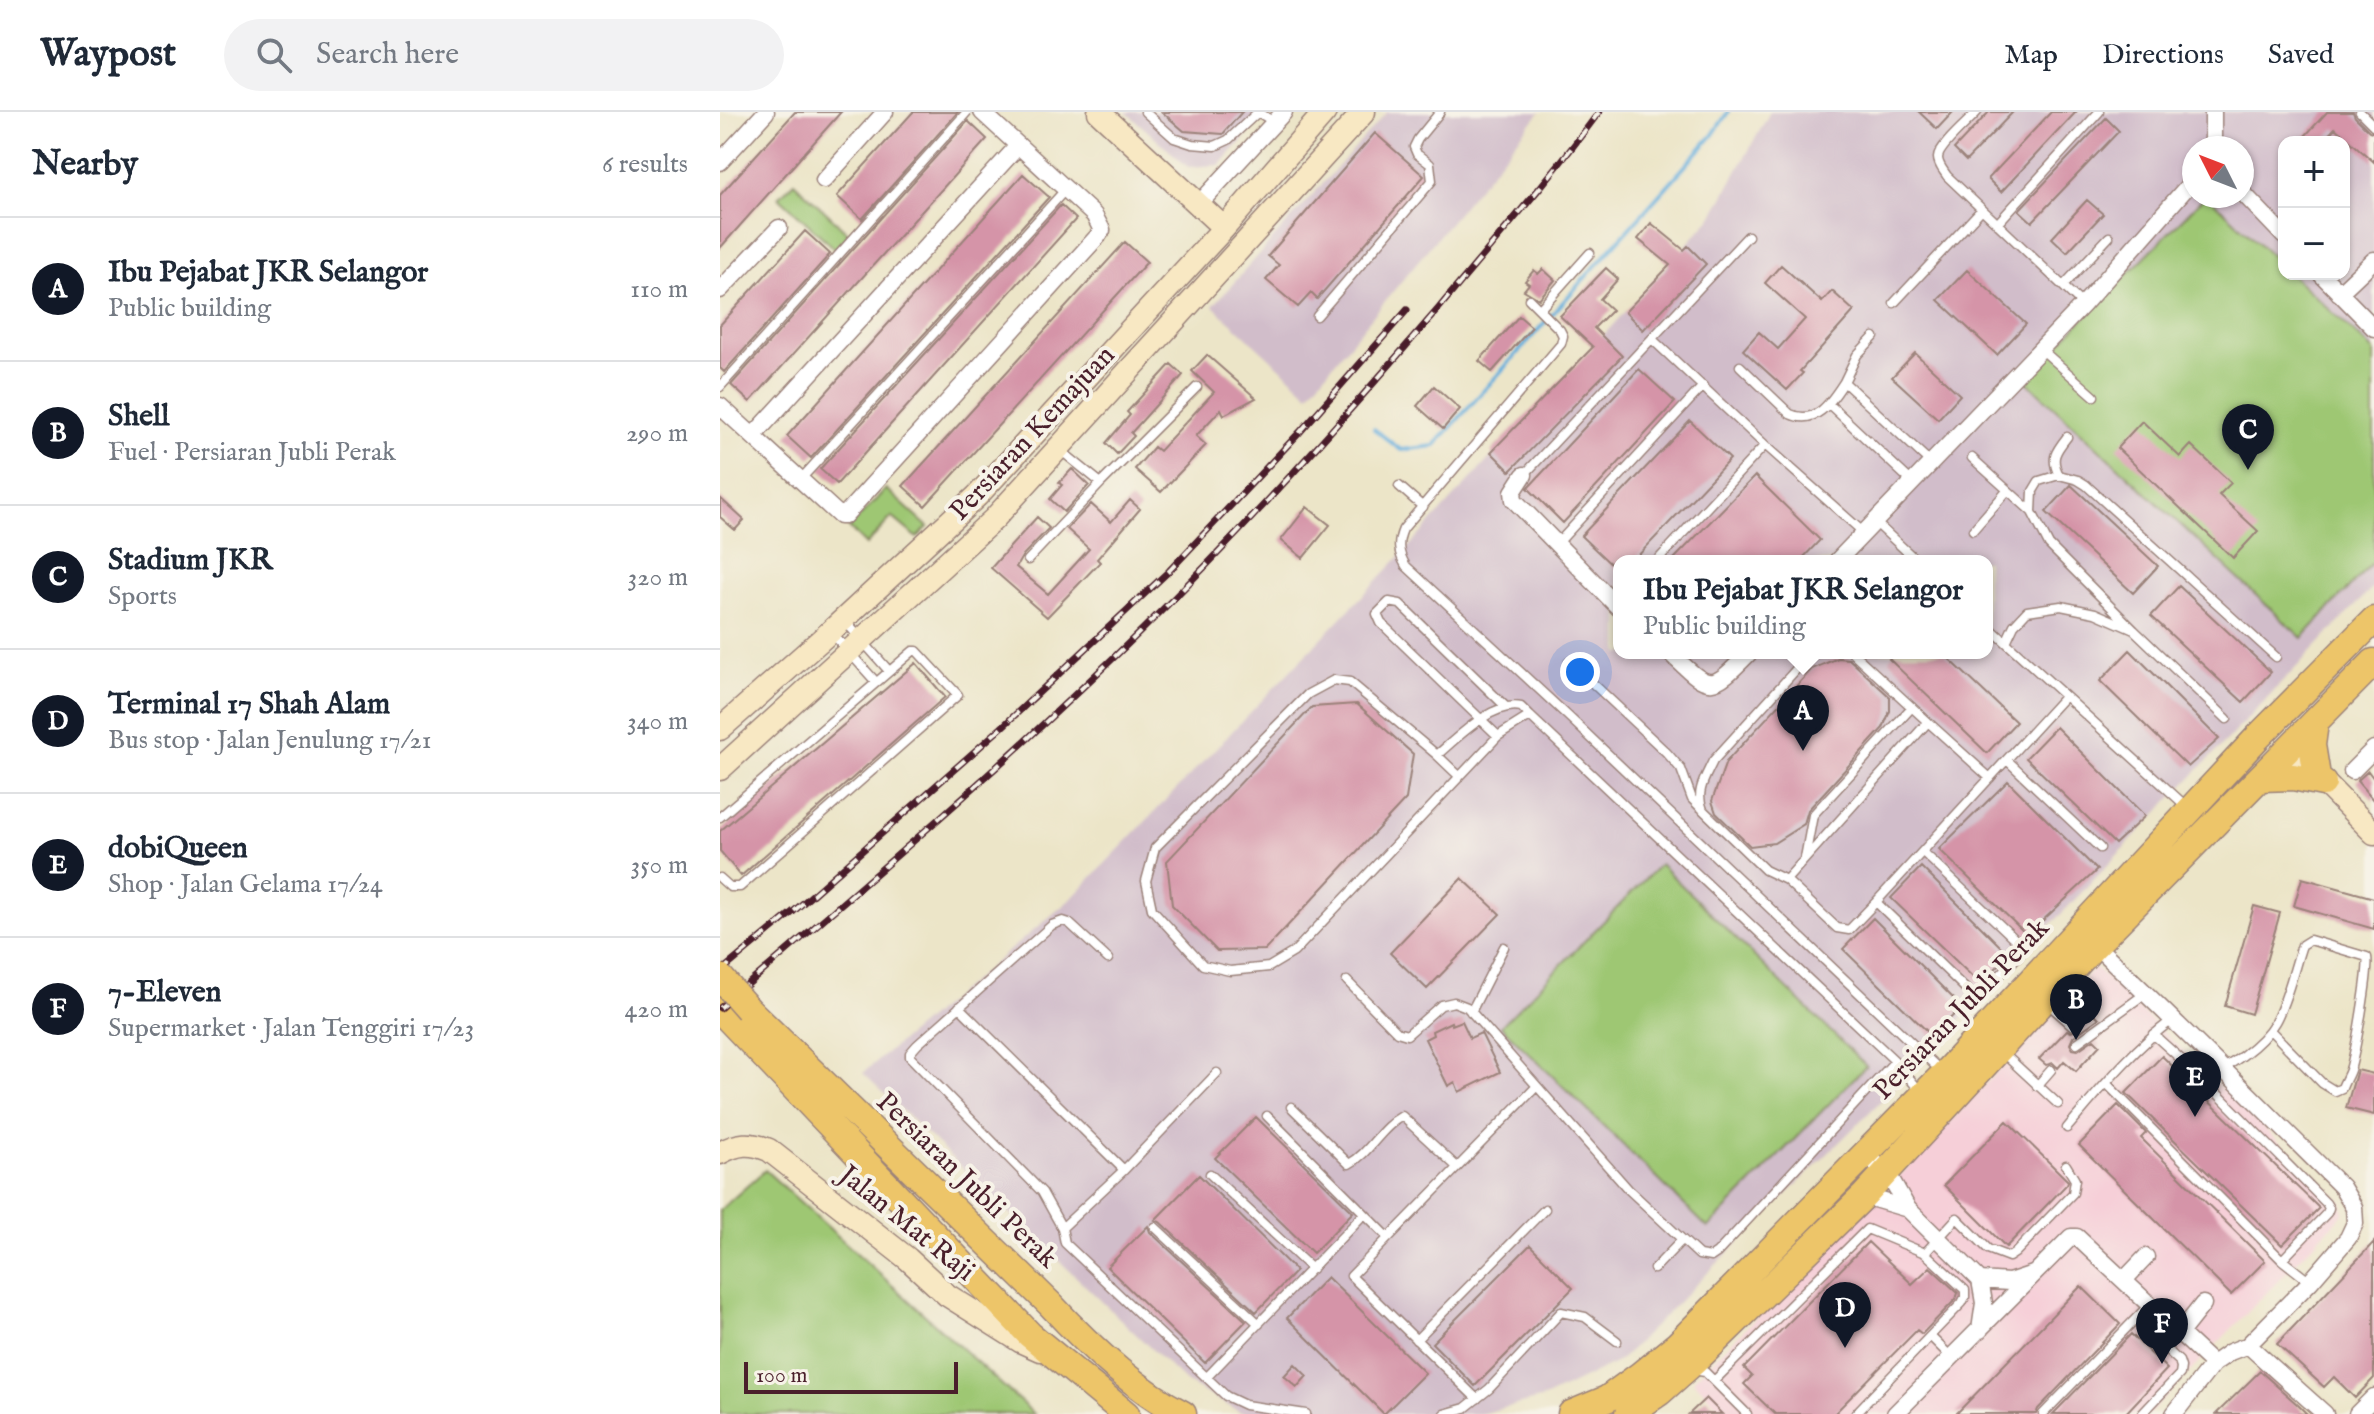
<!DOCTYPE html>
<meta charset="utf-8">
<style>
:root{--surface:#fff;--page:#f2f2f3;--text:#1f2937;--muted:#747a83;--line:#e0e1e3;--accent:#111827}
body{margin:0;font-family:"IM FELL English",serif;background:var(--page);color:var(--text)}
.controls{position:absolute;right:24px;top:24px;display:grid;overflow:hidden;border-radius:16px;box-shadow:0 2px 6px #0004}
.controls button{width:72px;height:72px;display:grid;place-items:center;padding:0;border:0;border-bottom:2px solid var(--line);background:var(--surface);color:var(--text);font:40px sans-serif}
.compass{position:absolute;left:1462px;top:24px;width:72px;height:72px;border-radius:50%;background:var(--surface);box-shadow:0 2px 6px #0004;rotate:312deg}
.scale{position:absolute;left:24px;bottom:20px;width:214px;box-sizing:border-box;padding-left:8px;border:4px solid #4a1f2b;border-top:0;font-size:22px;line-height:28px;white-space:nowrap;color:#4a1f2b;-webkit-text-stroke:6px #f7f3e8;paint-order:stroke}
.you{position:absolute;left:860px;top:560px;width:28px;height:28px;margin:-20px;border:6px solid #fff;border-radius:50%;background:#1a73e8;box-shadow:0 0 0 12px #1a73e833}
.badge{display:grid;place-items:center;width:52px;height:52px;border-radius:50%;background:var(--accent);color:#fff;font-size:26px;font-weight:700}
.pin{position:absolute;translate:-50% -66px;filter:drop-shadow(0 2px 4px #0008)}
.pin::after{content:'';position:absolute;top:42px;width:28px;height:24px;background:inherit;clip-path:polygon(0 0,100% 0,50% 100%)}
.popup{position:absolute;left:893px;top:443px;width:380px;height:104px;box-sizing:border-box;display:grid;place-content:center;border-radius:16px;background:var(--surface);filter:drop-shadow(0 2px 6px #0005);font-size:26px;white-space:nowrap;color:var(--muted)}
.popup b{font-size:30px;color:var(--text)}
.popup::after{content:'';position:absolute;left:50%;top:100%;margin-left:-16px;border:16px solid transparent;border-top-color:var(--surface)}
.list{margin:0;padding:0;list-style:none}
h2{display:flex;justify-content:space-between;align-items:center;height:104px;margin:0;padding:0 32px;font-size:34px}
h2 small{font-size:26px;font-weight:400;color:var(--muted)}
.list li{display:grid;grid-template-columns:52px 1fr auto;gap:24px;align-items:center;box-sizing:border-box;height:144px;padding:0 32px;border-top:2px solid var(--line)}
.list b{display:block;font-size:30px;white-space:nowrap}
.list p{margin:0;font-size:26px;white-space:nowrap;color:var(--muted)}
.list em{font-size:26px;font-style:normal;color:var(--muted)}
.icon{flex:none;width:44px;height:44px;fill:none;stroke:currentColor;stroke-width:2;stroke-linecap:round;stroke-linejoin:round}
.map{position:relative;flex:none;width:1654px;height:1302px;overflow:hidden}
header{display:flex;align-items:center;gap:48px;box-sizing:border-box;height:112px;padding:0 40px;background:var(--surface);border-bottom:2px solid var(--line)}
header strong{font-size:38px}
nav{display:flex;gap:44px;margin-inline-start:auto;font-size:28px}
.search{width:560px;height:72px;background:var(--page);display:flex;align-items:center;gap:20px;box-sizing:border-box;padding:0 28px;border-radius:44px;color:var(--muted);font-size:30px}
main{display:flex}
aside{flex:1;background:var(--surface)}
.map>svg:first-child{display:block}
.built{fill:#f6cfd8}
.industrial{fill:#d1bdca;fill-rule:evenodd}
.green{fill:#9ec773;stroke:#74734f;stroke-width:2}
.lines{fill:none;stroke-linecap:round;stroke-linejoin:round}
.stream{stroke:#65afdd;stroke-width:4}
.building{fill:#d594a8}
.lane-casing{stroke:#9b827a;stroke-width:11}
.street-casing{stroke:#9b827a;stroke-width:19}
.secondary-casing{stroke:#9b827a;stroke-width:25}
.primary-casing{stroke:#9b827a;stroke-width:29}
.lane{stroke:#fff;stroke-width:8}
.street{stroke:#fff;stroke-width:16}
.secondary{stroke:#f8e8c3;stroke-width:22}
.primary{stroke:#edc569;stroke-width:26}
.rail-casing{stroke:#4a1f2b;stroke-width:7}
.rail{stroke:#f7f3e8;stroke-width:4;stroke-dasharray:12;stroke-linecap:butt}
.primary-bridge-casing{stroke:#9b827a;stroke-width:29;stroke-linecap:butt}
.primary-bridge{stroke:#edc569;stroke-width:26}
.labels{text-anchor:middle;stroke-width:8;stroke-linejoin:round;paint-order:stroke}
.street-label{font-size:28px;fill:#4a1f2b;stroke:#f7f3e8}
</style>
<header>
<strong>Waypost</strong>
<div class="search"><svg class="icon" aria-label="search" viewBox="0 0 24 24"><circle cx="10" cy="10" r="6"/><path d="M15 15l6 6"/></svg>Search here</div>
<nav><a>Map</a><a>Directions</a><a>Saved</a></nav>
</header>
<main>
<aside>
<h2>Nearby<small>6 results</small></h2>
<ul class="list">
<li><span class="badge">A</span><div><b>Ibu Pejabat JKR Selangor</b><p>Public building</p></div><em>110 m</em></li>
<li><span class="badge">B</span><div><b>Shell</b><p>Fuel · Persiaran Jubli Perak</p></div><em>290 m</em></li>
<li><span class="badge">C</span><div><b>Stadium JKR</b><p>Sports</p></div><em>320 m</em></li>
<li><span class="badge">D</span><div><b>Terminal 17 Shah Alam</b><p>Bus stop · Jalan Jenulung 17/21</p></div><em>340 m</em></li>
<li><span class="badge">E</span><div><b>dobiQueen</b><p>Shop · Jalan Gelama 17/24</p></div><em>350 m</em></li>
<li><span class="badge">F</span><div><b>7-Eleven</b><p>Supermarket · Jalan Tenggiri 17/23</p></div><em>420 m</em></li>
</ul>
</aside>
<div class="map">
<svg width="1654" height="1302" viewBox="0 0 1654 1302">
<rect width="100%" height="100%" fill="#f7f3e8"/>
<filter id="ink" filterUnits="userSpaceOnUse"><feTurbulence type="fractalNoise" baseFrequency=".0125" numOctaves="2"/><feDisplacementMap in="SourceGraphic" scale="16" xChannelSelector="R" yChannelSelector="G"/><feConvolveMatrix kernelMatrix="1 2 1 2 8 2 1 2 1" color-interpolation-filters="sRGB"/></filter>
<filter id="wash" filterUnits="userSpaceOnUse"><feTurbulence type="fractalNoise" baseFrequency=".006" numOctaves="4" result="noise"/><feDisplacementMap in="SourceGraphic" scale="32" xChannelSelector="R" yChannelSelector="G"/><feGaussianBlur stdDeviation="1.8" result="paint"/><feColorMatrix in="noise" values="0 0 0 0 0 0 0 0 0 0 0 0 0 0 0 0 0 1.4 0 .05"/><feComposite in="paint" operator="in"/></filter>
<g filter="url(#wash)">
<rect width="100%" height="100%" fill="#ece5c8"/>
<path class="built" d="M1375,855L1621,1089L1624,1101L1429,1302H1006L973,1268L1184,1059Z"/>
<path class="industrial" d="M406,0H548L500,53L468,55Z
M667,0H820L589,282L493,194Z
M1050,0H1654V474L1195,955L899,1249L824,1286L760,1302H535L520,1300L467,1271L143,961L352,786L672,453L992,105ZM1564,30H1624V162H1564ZM1474,36H1522V84H1474ZM899,449H1267V541H899Z"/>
<path class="green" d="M74,70L129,122L115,137L59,85Z
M1485,84H1488L1564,155V162H1571L1654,239V449L1582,526L1304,267Z
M166,377L208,415L197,426L172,405L146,433L129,416Z
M940,752L1146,954L988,1116L781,914Z
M45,1058L314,1302H0V1098Z"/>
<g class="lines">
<path class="stream" d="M654,317L681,338L714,334L992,24L1008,0"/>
</g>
<g id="blocks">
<path class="building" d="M75,0H121L0,136V83Z
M193,0H238L142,107L117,84Z
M442,0H522L503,22L464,19Z
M1199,0H1233L1217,17Z
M1269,0H1293L1246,49L1234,37Z
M1331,0H1356L1281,80L1268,67Z
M1607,0H1633L1635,5L1649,19L1654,21V50L1615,16L1602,30H1591L1585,24Z
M1386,6L1399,19L1312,110L1299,98Z
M248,9L267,27L30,290L11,273Z
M655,21L704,64L597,187L591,181L578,195L546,168L559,153L548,144Z
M303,62L329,85L91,346L67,324Z
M1367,88L1383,102L1347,140L1332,126Z
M341,93L356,107L117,372L100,357Z
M931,111L964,138L968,134L986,152L923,218L905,200L950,153L918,127Z
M85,119L110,142L4,260L0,256V213Z
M405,130L427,150L205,394L183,374Z
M1061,153L1102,190L1112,179L1134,199L1080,259L1083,261L1067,278L1023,238L1039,220L1058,237L1085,207L1045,171Z
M886,156L898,167L880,187L892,198L874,216L902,244L790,359L771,340L873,235L840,204Z
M823,157L835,168L819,187L804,178L809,172L805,169L814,158L818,162Z
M1247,158L1306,212L1277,243L1218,188Z
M799,204L812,215L772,260L759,249Z
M1195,241L1240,283L1218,307L1172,265Z
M487,243L536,286L504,303L501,297L476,324L486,333L441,380L415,357L434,335L439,339L494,280L472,259Z
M451,252L463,263L411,321L414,324L397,342L386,331L410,303L407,300Z
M919,257L955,290L843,411L808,376Z
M714,274L740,297L723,317L697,294Z
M970,309L1010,347L913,449H899V460L861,424Z
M1422,309L1460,345L1471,333L1511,371L1499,383L1538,419L1513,446L1397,336Z
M352,357L369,373L344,400L330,387L342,373L339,371Z
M1035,364L1100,428L1080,449H952Z
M1351,373L1438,454L1413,481L1326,400Z
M0,386L24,408L15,418L0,405Z
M410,388L420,397L377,447L380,450L327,505L271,456L317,405L329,416L303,443L296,455L328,482L369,437L347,417L371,392L391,410Z
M587,395L610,413L583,446L561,428Z
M1459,474L1551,560L1523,590L1431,504Z
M1410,538L1499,627L1468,655L1380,569Z
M1174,541H1223L1296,610L1267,641L1169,547Z
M1118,546L1129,547L1170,585V599L1163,616L1088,698L1084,712L1054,731L1030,734L996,701L992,689L1006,650L1092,557Z
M196,551L225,585L21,764L0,739V719Z
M637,592L693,642L686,687L545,838L497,839L452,793L447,749L592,595Z
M1336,615L1425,704L1395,732L1306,646Z
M1648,659L1654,667V689L1637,669Z
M1288,669L1377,758L1307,823L1219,737Z
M1201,755L1289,843L1260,872L1171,786Z
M742,766L780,802L707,877L670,841Z
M1582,766L1654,786V817L1574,794Z
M1534,794L1560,801L1531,902L1505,894Z
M1153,806L1242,895L1212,924L1123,837Z
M1368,896L1379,906L1353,925L1350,932L1353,937L1358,938L1374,927L1380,933L1356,959L1344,949L1338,956L1333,951L1326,953L1319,947L1347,918L1351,920L1357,918L1359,914L1356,908Z
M742,909L750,926L761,921L780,960L739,980L735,970L728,974L705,927L713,923L712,919L731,910L732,913Z
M1442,944L1599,1096L1562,1133L1406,981Z
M1637,958L1654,962V1003L1626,996Z
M1398,993L1426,1021L1421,1026L1545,1149L1511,1183L1359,1033Z
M536,1005L633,1100L593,1141L495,1046Z
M1287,1009L1348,1069L1347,1072L1286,1135L1224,1073Z
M479,1063L576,1159L536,1200L440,1110L435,1108Z
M428,1114L430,1120L526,1209L485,1251L387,1155Z
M1148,1130L1192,1172L1210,1155L1238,1181L1236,1187L1202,1222L1197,1218L1114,1302H1055L1024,1272L1032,1264L1024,1256Z
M1654,1130V1266L1635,1286L1614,1265L1604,1275L1557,1232Z
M810,1133L853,1176L755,1274L712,1231Z
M607,1165L705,1261L664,1302L567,1206Z
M1361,1174L1400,1212L1318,1297L1316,1302H1236Z
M1411,1222L1447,1257L1405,1302H1333Z
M575,1252L587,1264L577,1275L564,1264Z
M1540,1259L1578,1293L1587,1302H1496Z
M986,1286L1002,1302H969Z"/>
</g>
</g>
<g filter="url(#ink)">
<use href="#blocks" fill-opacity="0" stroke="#9b827a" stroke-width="2"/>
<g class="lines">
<defs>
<path id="lane" d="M425,0L454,26L472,32L495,34L508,28L538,0L554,10
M1257,0C1249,9 1218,35 1218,46C1218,53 1224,59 1227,64L1363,193
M1640,0L1654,14
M1277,112L1379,0
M1343,174L1389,125
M809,187L840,218L843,224L841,232L683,417C677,431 678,441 686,454L850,606L1221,959
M1174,191L1262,97
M820,197L870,141
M597,204L712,69L710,52L697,42L694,35L698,27L720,0
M933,228L1045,333L1144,421
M1321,237L1374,284
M1020,254L1070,302C1096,314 1111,290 1124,270L1211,351
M1124,270L1137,243L1154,225
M0,275L247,0
M1109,292L1192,370
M1252,346L1312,400L1329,433L1414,518L1375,501L1341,494L1307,499L1294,513L1286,530
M804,363L1028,124
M1339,363L1358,368L1366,373L1556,545
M81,367L346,77
M381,371L477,275
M679,374L703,395
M1312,400L1313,379L1319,369L1339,363C1330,346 1336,339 1347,325
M1155,410L1197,449
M1253,418L1287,379
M837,432L983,274
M308,448L381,371L339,337
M937,449L1045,333
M124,508L169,559
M1267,513L1467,695
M1414,518L1507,607
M111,520L156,570
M1091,541L993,649C985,666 975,680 983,698L1045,758L1066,768L1117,816L1129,818L1156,790L1345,584
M1133,541L1208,610
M849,549L947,641L961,657L972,687L980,695
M810,604L801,595C773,589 737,626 717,643L630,570L614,568L588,582L435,736L426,769L432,797L483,853L510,859L549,855L574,840L778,624L810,604L1175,949L1200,979
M778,624L661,511L657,502L669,490L680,492L785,594
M717,643L739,664
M1287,648L1380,736
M0,705L193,539H197L238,583L20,775H10L0,766
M1085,746L1093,703L1192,595
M1066,768L1208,610L1270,666
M1156,790L1250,881L1256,883L1263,881L1301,841L1299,831L1203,740
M388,847L349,811L343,809L332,813L197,933L190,941V945L322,1080L342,1116L345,1131L506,1284L525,1293L586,1302
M627,869L677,920L687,923L721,893L734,890L747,895L908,1077L979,1143L991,1145L997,1141L1175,949
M1327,891L1352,913
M239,895L404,1058
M751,900L784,835
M1433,922L1482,966L1606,1091L1609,1096L1607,1101L1562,1148
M1357,931L1426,881
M1283,941L1338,992
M1482,966C1507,957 1541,934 1555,910C1567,889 1574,856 1582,833L1590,828L1647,845C1650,857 1635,942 1630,958C1628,964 1624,970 1622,976L1615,979L1602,971L1550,918
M1386,971L1562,1148L1590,1170
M1317,974L1331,958
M571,995L629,1052C650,1041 660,1016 682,1004L737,1055
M547,1004L668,1125
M1347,1016C1380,978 1412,938 1452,908
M490,1062L592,1157
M435,1115L539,1212
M342,1116L404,1058L497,961
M1205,1141L1245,1178V1185L1242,1191L1210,1224
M934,1157L962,1128
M1415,1208L1459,1249L1461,1255L1460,1262L1422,1302
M696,1228L825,1097
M973,1258L985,1260L1027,1302
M487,1265L644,1102
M994,1269L1147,1117L1205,1141L1237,1106L1268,1137L1289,1145L1295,1141L1353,1081L1355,1068L1346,1053
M757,1287L631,1164L817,974
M724,1302L745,1296L769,1277L841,1200L865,1205L897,1229
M1135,1302L1210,1224L1231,1245
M1323,1302L1429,1193"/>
<path id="street" d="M1493,0V36
M0,50L46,0
M104,68L165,0
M1522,80L1564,124
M479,92L564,0
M1601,162L1654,216
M0,178L59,116
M1619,181L1654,148
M0,294L120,404H124L378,124L382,118L374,103L262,0
M34,323L298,34
M804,363L793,380L794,388L899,496
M1117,449L1363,193L1474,67
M950,541C990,578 989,582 1029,541
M1632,659L1654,637
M1375,833C1459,912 1540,994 1622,1075L1634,1095L1635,1111L1628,1126L1590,1170L1528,1233L1510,1240L1493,1252L1454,1302
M1144,1042L1167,1060L1188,1097L1260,1168L1264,1191L1260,1218
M1144,1084L1188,1097
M1260,1168L1289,1170L1313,1162
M1404,1168L1426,1145
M1460,1221L1483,1192
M1528,1233L1605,1302
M1175,1302L1351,1125H1357L1493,1252
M1637,1302L1654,1285"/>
<path id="secondary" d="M379,0L504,116
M0,617L111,519L257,384L504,116L605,0
M1570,636L1654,721
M0,657L274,407L644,0
M0,1041C18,1031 30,1030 49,1038L188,1147L227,1183L300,1229L320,1238"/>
<path id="primary" d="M1595,611L1592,633L1597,664
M1541,666L1573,665L1603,671
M28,897L330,1192C366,1231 416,1278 463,1302
M0,898L310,1223L406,1302
M851,1302L887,1287L920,1263L958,1232L1224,962L1537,626L1654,508
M908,1302L940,1280L975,1249L1144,1084L1375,833L1654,550"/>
</defs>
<use href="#lane" class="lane-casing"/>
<use href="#street" class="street-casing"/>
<use href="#secondary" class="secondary-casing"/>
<use href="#primary" class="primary-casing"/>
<use href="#lane" class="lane"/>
<use href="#street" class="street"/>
<use href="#secondary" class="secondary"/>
<use href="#primary" class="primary"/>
<defs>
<path id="rail" d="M0,860L74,799L281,616L449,459L580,320L687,198
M0,896C144,773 289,649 424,516C527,415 624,306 719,196C773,131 829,68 879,0"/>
</defs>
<use href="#rail" class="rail-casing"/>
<use href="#rail" class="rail"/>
<defs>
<path id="primary-bridge" d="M0,865L28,897"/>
</defs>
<use href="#primary-bridge" class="primary-bridge-casing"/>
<use href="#primary-bridge" class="primary-bridge"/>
</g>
</g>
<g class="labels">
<g class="street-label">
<text transform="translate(311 320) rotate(-47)" y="10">Persiaran Kemajuan</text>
<text transform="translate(1240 896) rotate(-46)" y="10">Persiaran Jubli Perak</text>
<text transform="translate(248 1067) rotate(44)" y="10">Persiaran Jubli Perak</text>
<text transform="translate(188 1110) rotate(39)" y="10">Jalan Mat Raji</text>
</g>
</g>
</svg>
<div class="controls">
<button>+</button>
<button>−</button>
</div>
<svg class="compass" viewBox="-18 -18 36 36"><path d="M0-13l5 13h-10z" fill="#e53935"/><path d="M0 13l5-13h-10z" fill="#747a83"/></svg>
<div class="scale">100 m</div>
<div class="you"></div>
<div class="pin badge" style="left:1083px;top:639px">A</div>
<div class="popup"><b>Ibu Pejabat JKR Selangor</b>Public building</div>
<div class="pin badge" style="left:1356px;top:928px">B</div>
<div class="pin badge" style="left:1528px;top:358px">C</div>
<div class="pin badge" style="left:1125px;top:1236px">D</div>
<div class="pin badge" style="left:1475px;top:1005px">E</div>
<div class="pin badge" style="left:1442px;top:1252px">F</div>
</div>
</main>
